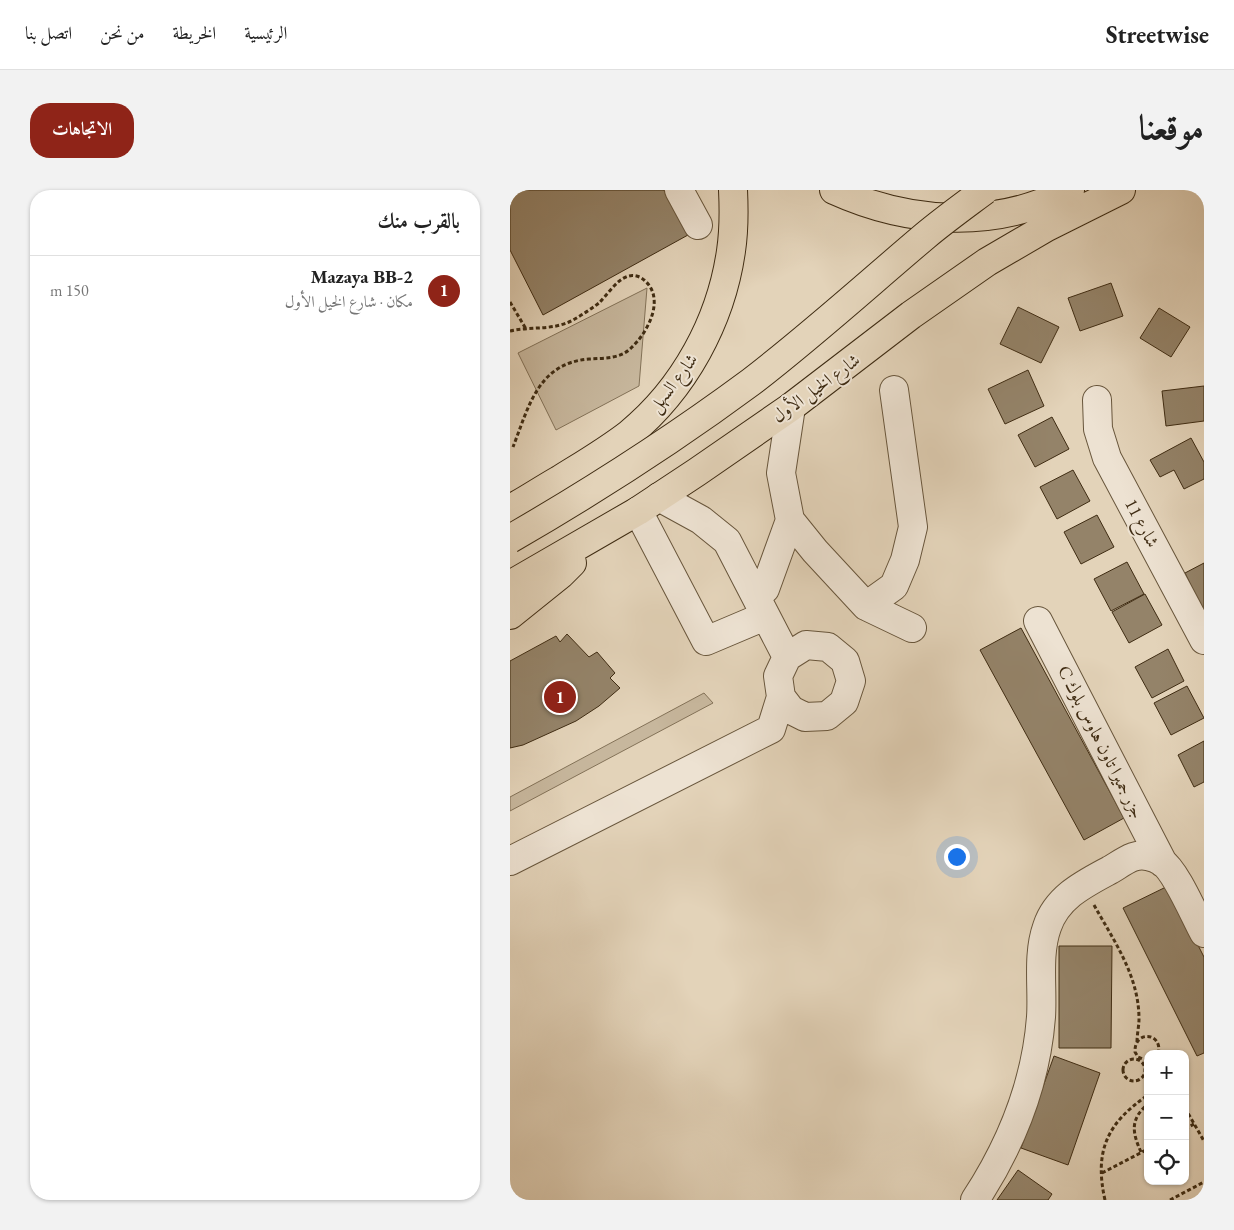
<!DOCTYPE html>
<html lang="ar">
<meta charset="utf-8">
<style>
:root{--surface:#fff;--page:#f2f2f2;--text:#222;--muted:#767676;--line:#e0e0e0;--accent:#8f2418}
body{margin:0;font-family:"EB Garamond",Amiri,serif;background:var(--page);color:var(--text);direction:rtl}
.controls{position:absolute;right:15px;bottom:15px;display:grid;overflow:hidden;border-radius:10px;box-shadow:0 1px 4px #0004}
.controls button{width:45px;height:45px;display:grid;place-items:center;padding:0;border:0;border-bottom:1px solid var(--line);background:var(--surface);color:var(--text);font:25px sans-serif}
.you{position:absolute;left:446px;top:666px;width:18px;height:18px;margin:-12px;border:4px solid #fff;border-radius:50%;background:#1a73e8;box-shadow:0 0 0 8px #1a73e833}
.badge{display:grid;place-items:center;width:32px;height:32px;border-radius:50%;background:var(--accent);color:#fff;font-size:16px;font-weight:700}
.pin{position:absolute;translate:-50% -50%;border:2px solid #fff;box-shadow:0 1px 5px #0006}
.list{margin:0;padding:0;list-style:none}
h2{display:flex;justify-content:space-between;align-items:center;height:65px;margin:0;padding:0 20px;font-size:21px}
h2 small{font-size:16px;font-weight:400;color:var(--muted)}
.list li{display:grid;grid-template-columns:32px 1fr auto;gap:15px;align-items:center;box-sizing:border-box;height:70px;padding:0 20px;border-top:1px solid var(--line)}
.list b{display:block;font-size:19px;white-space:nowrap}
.list p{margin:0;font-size:16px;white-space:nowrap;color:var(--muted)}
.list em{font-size:16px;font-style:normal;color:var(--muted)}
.icon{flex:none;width:28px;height:28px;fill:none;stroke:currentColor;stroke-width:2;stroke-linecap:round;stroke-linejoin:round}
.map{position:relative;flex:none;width:694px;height:1010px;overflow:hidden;direction:ltr;border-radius:20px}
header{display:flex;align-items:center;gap:30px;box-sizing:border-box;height:70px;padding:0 25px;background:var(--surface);border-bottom:1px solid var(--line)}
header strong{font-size:24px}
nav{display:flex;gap:28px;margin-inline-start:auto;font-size:18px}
.intro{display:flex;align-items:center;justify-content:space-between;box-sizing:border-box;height:120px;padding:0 30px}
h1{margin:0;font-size:35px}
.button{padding:12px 22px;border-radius:20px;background:var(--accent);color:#fff;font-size:18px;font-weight:700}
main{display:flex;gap:30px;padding:0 30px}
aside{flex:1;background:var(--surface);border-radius:20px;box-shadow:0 1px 4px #0004}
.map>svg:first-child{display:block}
.green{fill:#c7b79d;stroke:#837258}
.building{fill:#948369;stroke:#3f2c13}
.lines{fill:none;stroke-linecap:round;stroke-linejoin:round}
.minor-casing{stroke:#68563c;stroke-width:30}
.major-casing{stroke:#3f2c13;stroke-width:30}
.path{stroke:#3f2c13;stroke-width:3;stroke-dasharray:4 2.5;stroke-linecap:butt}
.minor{stroke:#ede2d2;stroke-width:28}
.major{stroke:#e3d3b9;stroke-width:28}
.major-bridge-casing{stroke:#3f2c13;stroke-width:30;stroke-linecap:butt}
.major-bridge{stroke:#e3d3b9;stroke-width:28}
.labels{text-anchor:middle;stroke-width:4;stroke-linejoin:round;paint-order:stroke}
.street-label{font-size:18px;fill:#3f2c13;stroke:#ede2d2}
</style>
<header>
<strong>Streetwise</strong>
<nav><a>الرئيسية</a><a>الخريطة</a><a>من نحن</a><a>اتصل بنا</a></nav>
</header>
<div class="intro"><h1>موقعنا</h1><a class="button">الاتجاهات</a></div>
<main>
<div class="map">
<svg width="694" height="1010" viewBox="0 0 694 1010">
<rect width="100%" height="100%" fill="#e3d3b9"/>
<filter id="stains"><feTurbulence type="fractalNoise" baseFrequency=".004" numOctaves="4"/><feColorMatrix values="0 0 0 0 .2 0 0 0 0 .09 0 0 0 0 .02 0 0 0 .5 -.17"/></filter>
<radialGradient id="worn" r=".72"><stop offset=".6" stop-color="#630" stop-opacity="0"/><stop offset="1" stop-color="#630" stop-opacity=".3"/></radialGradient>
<path class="green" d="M137,98L129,196L46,240L8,163Z
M194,503L203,513L0,621V607Z"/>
<path class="building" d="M0,0H154L178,45L33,125L0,60Z
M601,93L613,126L570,141L558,108Z
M508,117L549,137L531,173L490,154Z
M649,118L680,137L661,167L630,148Z
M518,180L534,216L495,234L478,199Z
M694,196V231L656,236L652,201Z
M542,227L559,259L525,277L508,245Z
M681,248L694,272V289L674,299L664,280L650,287L640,270Z
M563,280L580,311L547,329L530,297Z
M587,325L604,357L571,374L554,342Z
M617,372L634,404L601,421L584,389Z
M694,373V423L675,383Z
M635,404L652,435L619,453L602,422Z
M511,438L614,628L574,650L470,460Z
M57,444L79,467L87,462L105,483L100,488L110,498L89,516L66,531L13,555L0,558V471L46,446L50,452Z
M658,459L674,491L642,508L625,477Z
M677,496L694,528L661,545L644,513Z
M694,551V592L684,597L668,565Z
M658,696L694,767V863L687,866L613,718Z
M549,756H602L601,858H549Z
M544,866L590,883L558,975L511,958Z
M508,980L542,1004L538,1010H487Z"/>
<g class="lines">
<defs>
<path id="minor" d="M169,0L188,35
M587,210L588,239L597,268L694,450
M281,217L271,283L280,330L305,361L356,416L402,438
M149,307L191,330L217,351L277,467
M128,321L196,451L255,426
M255,399L280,330
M356,416L384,396L395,370L403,337L384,200
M528,431L653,673
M0,671L261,539L271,507L268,486L277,467L296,455L318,457L335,471L341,491L334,512L317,526L295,527L281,520L271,507
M465,1010C501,955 526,893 531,827C533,798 527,765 537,737C547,707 574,694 600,680C607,676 615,670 623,667C632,664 644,666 652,672C666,681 685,727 694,743"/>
<path id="major" d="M324,0C399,34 486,40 560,0
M0,319C17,310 33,299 49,290C73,275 97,261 119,244C174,199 211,131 221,61C224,41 224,20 223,0
M0,395L128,321L187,282L281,217L401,125L477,72L537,37L611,0
M0,425L51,384L62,373"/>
</defs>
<use href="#minor" class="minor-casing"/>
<use href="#major" class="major-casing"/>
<path class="path" d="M0,112L16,139
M0,141C21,136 43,141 63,130C72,125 81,119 89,113C96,106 107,90 116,87C122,84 130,86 134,90C156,108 138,142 122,157C111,169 95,168 79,169C28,173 19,216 3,257
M584,715C604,751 629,786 629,829C629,836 627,844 627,852
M613 880a11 11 0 1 1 22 0a11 11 0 1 1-22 0Z
M638,871L628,867L625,862C624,839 654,843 648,864
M638,878L636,880L638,887
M675,918L694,951
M675,939L684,934
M631,962C622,942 620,929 638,914
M592,983L638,959
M595,1010C584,961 597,933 638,905
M660,1010L694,992"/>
<use href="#minor" class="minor"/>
<use href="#major" class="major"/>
<defs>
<path id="major-bridge" d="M0,349C83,301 164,249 241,192C301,146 357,95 415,46C434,30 455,15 475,0"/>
</defs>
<use href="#major-bridge" class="major-bridge-casing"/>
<use href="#major-bridge" class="major-bridge"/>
</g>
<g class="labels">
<g class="street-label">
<text transform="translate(163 193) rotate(-53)" y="6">شارع السهل</text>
<text transform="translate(306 198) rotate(-36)" y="6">شارع الخيل الأول</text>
<text transform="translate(632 333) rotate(62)" y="6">شارع 11</text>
<text transform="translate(591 552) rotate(63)" y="6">C جزر جميرا تاون هاوس بلوك</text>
</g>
</g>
<rect width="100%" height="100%" filter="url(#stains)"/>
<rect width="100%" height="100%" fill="url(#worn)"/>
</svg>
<div class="controls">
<button>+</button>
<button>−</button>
<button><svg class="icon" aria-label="locate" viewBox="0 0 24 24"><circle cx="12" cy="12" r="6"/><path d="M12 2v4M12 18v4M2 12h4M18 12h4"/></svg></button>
</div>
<div class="you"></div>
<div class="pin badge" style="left:50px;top:507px">1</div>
</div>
<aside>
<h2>بالقرب منك<small></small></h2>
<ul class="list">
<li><span class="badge">1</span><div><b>Mazaya BB-2</b><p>مكان · شارع الخيل الأول</p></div><em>150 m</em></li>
</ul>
</aside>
</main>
